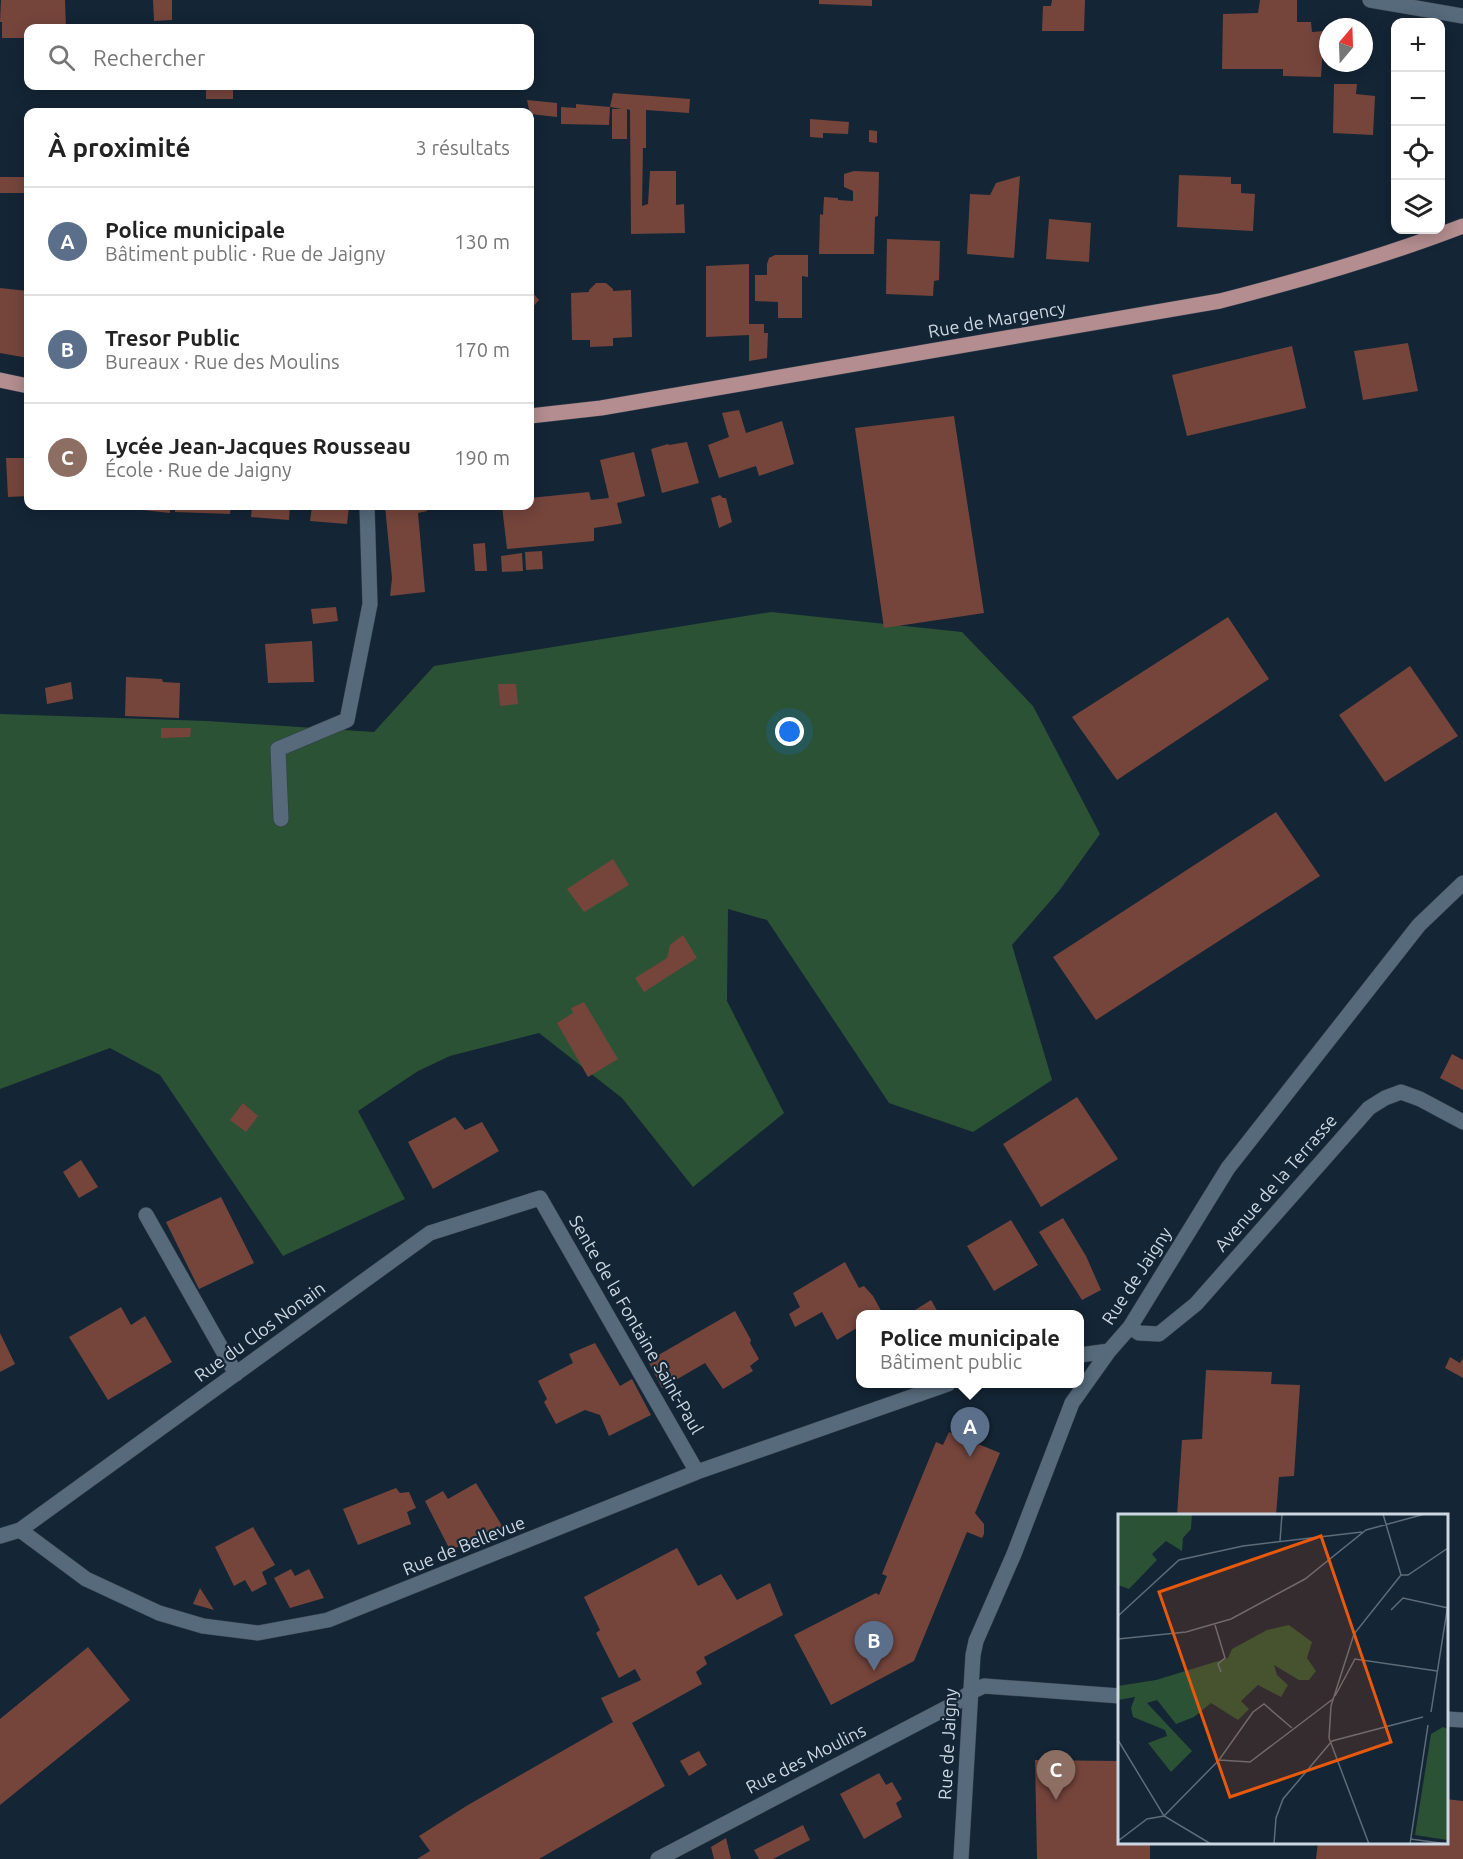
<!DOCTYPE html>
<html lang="fr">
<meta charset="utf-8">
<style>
:root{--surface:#fff;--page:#f2f2f2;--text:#222;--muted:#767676;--line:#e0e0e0;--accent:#0f766e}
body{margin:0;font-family:Ubuntu,sans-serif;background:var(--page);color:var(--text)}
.controls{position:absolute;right:18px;top:18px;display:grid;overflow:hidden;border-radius:12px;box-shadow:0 3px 15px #0003}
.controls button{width:54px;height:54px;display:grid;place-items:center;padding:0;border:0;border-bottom:2px solid var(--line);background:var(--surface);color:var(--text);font:30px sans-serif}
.compass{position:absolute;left:1319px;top:18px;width:54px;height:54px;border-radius:50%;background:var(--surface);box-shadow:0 3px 15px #0003;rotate:19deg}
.you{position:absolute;left:790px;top:732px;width:21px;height:21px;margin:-15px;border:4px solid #fff;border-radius:50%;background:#1a73e8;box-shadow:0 0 0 9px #1a73e833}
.badge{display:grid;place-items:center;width:39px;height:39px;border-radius:50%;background:var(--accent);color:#fff;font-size:20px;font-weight:700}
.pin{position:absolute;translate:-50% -50px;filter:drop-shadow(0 2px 3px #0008)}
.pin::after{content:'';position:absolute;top:32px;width:21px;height:18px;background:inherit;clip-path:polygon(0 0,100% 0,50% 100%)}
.popup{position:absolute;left:856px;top:1310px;width:228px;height:78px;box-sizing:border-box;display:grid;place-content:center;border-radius:12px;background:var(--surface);filter:drop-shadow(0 2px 4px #0005);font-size:20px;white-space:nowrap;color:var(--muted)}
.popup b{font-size:22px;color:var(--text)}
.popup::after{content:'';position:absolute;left:50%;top:100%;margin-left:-12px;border:12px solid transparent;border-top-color:var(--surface)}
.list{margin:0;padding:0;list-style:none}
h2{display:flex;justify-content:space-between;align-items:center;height:78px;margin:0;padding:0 24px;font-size:26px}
h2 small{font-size:20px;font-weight:400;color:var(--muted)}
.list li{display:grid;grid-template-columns:39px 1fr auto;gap:18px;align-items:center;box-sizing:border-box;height:108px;padding:0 24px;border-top:2px solid var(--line)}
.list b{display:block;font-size:22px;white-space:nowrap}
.list p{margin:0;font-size:20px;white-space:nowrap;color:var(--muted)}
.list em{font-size:20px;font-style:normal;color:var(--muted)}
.icon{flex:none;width:33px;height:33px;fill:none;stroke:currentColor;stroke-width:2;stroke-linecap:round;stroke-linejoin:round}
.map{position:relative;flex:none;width:1463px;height:1859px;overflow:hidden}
.search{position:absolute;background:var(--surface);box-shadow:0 3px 15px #0003;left:24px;top:24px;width:510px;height:66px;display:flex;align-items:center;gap:15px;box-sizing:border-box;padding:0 21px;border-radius:12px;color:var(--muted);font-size:22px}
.panel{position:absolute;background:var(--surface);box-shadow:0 3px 15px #0003;left:24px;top:108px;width:510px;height:402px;border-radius:12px}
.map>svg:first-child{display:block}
.green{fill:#2b5235}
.building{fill:#75453c}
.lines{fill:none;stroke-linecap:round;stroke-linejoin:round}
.minor-casing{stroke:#323e4b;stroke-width:16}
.major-casing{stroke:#323e4b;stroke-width:16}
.minor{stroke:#566a7b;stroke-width:15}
.major{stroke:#b38d8f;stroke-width:15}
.labels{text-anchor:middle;stroke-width:4.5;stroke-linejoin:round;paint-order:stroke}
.street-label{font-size:18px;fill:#ccd7e1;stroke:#142535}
.inset-road{fill:none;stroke:#5e6c7a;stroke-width:1.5}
.view{fill:#e8590c;fill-opacity:0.15;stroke:#e8590c;stroke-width:3}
.inset-edge{fill:none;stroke:#ccd7e1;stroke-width:3}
</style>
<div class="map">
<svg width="1463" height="1859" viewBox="0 0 1463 1859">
<rect width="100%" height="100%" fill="#142535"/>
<path class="green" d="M771,612L962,632L1033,706L1100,834L1059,891L1012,945L1052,1080L973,1132L889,1103L767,920L728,909L727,1001L784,1113L693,1187L622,1098L539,1033L450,1056L418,1071L358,1111L405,1199L283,1256L160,1075L110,1048L0,1089V714L207,721L374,732L434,666Z"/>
<path class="building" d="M65,0L66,28H28V38H2V22H0L1,0Z
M153,0H172V20L154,21Z
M819,0H872V6L819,4Z
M1052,0H1085L1084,31H1042L1043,6H1051Z
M1260,0H1297V22H1311L1312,32L1324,31L1321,77L1283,76V69H1222L1223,14L1258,13Z
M1334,84H1357L1356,94L1375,96L1373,135L1333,133Z
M206,86H233V99H206Z
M613,93L690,99L689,113L646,110V148H643L642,206L648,204L650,171H676V205L684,204L685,233L631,234L630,110L627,109V139H612V109H622L610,107Z
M527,100L557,103V117L530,114Z
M576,104L610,107L609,125L561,124V107L576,108Z
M810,119L849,122L848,134L823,133V138L810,137Z
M869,130L877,131V143L869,142Z
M854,171L879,172L878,216L875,217L874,254H819L820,214L823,215L824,197L838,198V200L853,201V191L844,187V174Z
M1179,175L1231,177V184H1241V193L1255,194L1253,231L1177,227Z
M1020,176L1014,258L967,254L970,194L990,195L996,183Z
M0,177H28V193H0Z
M1049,219L1091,223L1089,262L1046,259Z
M887,239L940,241L939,280L934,281L933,296L886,294Z
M775,255H808V277L802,276V318H778V302L755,301V275H767V264L769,258Z
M749,264V324H764V333H768L767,358L749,361V335L706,337V266Z
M596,283H606L613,289V291L631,290L632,337L613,338V346L590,347V340H572L571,293L589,292V290Z
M0,288L28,291V358L0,353Z
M530,290L539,300L530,310Z
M1408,343L1418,391L1363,400L1354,351Z
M1292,346L1306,408L1187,436L1172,375Z
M739,410L746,433L782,421L794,464L759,476L756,466L719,478L708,445L729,437L722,413Z
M954,416L984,613L884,628L855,428Z
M687,442L699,483L662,493L651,449L668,444L669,445Z
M634,452L645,496L617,503L622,523L619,524L594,528V541L507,549L502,506H530V498L589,492L591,500L609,498L600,460Z
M6,458H28V496L8,497Z
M720,495L723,498H726L732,522L719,528L711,498Z
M133,506H170V513L133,509Z
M175,506H231L230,514L175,512Z
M252,506H290L289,520L251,517Z
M312,506H349L347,524L310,521Z
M385,506H426L427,511L418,513L425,592L390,596L392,578Z
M485,543L487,571H475L473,544Z
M542,551L543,569L526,570L525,552Z
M522,553L523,571L502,572L501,556Z
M336,607L338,621L313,624L311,609Z
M1228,617L1269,679L1117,780L1072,717Z
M312,641L314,682L268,683L265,644Z
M1410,666L1458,736L1385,782L1339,715Z
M126,677L162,679L163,682L180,683L179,718L125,716Z
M71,682L73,699L47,704L45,688Z
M498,684H516L518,704L500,706Z
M161,728H191L190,737L161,738Z
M1276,812L1320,876L1096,1020L1053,957Z
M613,859L629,885L584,912L567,889Z
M683,935L697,958L644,992L635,978L667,958L670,945Z
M584,1002L618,1059L588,1077L557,1023L573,1013L571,1008Z
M1452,1054L1463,1060V1090L1440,1078Z
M1077,1097L1118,1159L1041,1207L1003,1144Z
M243,1103L258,1116L246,1132L230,1120Z
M455,1117L465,1130L482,1122L499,1151L433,1189L408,1142Z
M81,1160L98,1187L79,1198L63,1172Z
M221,1197L254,1263L199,1289L166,1222Z
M1063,1218L1086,1256L1101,1290L1082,1300L1039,1232Z
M1011,1220L1038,1265L994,1291L967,1246Z
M845,1262L859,1288L864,1286L873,1296L883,1314H860V1326L837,1340L822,1312L795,1327L789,1314L800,1307L793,1293Z
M931,1300L939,1314H918L915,1310Z
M121,1307L131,1325L145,1316L172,1362L108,1400L69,1337Z
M735,1311L751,1340L750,1343L759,1359L750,1366L753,1371L723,1389L705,1363L662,1388L648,1361Z
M0,1333L15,1364L0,1372Z
M595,1343L620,1386L632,1379L651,1415L609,1436L600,1415L585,1410L556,1424L544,1402L547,1399L538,1381L573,1363L569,1354Z
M1450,1357L1460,1363L1463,1358V1378L1445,1368Z
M1206,1370L1272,1372L1271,1384L1300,1385L1294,1476L1279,1477L1276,1516H1177L1182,1440L1202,1439Z
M949,1432L1000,1453L975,1513L984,1524V1534L982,1538L967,1532L914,1661L831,1705L794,1635L876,1593L879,1595L887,1576L882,1574L936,1442L943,1445Z
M476,1483L504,1529L450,1550L425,1501L443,1491L448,1499Z
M396,1488L400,1493L409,1492L416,1508L407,1512L411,1524L358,1545L343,1509Z
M253,1527L275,1565L262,1572L267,1584L252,1592L245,1580L234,1586L215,1547Z
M677,1548L698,1586L721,1574L737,1600L770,1583L783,1615L704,1657L707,1664L696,1672L702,1684L632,1723L665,1786L539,1859H417L430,1851L419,1836L468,1805L613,1722L601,1698L641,1680L635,1669L619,1678L596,1633L600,1630L584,1597Z
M291,1569L295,1576L309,1569L324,1598L290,1608L274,1578Z
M200,1588L214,1610L193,1604Z
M88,1647L130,1700L0,1805V1719Z
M699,1751L707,1765L689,1776L680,1761Z
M1035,1760L1120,1761V1842H1150V1859H1037Z
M879,1773L886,1785L892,1782L902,1799L896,1803L902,1817L864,1839L840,1794Z
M1446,1799L1463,1801V1859H1316L1318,1842H1446Z
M803,1825L810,1840L773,1859H759L754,1850Z
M726,1838L731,1859H714L711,1847Z"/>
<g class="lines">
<defs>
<path id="minor" d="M1370,0L1463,16
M281,819L278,749L347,720L370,604L367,506
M146,1215L236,1374
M1130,1327L1139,1333L1159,1334L1196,1304L1369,1108L1385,1098L1401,1092L1420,1099L1463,1122
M1080,1355L1109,1351
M20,1530L86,1579L159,1613L203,1626L258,1633L328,1620L697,1472L948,1384
M0,1536L20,1530L430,1233L540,1198L697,1472
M1446,1719L1463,1720
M658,1859L954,1704L971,1692L984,1686L1120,1696
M961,1859L973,1655L976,1641L1014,1554L1072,1403L1109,1351L1130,1327L1228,1168L1419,925L1463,883"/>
<path id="major" d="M0,380L28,386
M530,416L601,408L1220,301C1302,280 1383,257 1463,226"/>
</defs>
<use href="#minor" class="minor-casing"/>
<use href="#major" class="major-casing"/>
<use href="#minor" class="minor"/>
<use href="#major" class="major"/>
</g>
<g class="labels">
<g class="street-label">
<text transform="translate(997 320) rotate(-10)" y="6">Rue de Margency</text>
<text transform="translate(1276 1183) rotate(-49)" y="6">Avenue de la Terrasse</text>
<text transform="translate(1137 1276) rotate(-57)" y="6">Rue de Jaigny</text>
<text transform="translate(636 1325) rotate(60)" y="6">Sente de la Fontaine Saint-Paul</text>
<text transform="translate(260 1332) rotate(-36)" y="6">Rue du Clos Nonain</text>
<text transform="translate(464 1546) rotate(-22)" y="6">Rue de Bellevue</text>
<text transform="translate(948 1744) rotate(-87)" y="6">Rue de Jaigny</text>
<text transform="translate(806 1759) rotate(-27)" y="6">Rue des Moulins</text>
</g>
</g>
<g transform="translate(1118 1514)">
<rect width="330" height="330" fill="#142535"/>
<path d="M0,0H74L73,15L65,24L64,37L48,27L34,40L39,46L11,75L0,71ZM171,111L194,128L189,144L198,157L191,166H181L156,151L159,161L170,171L163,183L140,171L123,187L131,195L120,206L93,189L76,203L58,210L39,186L29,189L74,237L53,258L30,229L49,222L47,216L15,203L13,194L17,183L0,186V172L38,166L110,144L114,135L149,116ZM325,213L330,215L329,326L297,321L313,220Z" fill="#2b5235"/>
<path class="inset-road" d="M265,0L283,61M162,27L164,0M283,61H290L330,34M273,96L285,84L330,94M0,102L61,46L125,32L244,18M97,111L107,144L100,150L103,158M0,125L68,118L113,105L187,65L248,16L307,0M217,182L237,145L319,157M313,198L330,90M0,226L46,302L93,330M101,246L132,248L215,185M46,302L101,246L135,198L146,190L174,214M292,325L330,330M0,327L29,305L46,302M156,330L158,304L165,285L214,227L305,203M251,330L211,224L213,192L236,120L283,61M292,330L310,211"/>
<path class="view" d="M203,22L273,228L112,283L41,78Z"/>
<rect width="330" height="330" class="inset-edge"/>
</g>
</svg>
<div class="controls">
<button>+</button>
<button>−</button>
<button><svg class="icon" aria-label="locate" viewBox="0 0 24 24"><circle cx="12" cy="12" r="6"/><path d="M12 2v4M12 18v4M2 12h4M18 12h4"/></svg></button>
<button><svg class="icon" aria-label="layers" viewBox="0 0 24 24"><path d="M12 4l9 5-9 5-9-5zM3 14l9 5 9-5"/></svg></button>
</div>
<svg class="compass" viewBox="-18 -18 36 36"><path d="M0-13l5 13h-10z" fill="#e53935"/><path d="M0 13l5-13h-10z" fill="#767676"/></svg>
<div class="you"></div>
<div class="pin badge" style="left:970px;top:1457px;background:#5c6f8a">A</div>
<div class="popup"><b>Police municipale</b>Bâtiment public</div>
<div class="pin badge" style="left:874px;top:1671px;background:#5c6f8a">B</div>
<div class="pin badge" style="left:1056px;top:1800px;background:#8d6e63">C</div>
<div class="search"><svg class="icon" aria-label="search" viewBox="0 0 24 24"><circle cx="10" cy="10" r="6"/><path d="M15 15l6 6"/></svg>Rechercher</div>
<section class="panel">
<h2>À proximité<small>3 résultats</small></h2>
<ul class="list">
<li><span class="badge" style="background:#5c6f8a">A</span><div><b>Police municipale</b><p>Bâtiment public · Rue de Jaigny</p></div><em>130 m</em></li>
<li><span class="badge" style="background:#5c6f8a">B</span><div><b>Tresor Public</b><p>Bureaux · Rue des Moulins</p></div><em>170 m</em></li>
<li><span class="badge" style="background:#8d6e63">C</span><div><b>Lycée Jean-Jacques Rousseau</b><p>École · Rue de Jaigny</p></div><em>190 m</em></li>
</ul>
</section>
</div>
